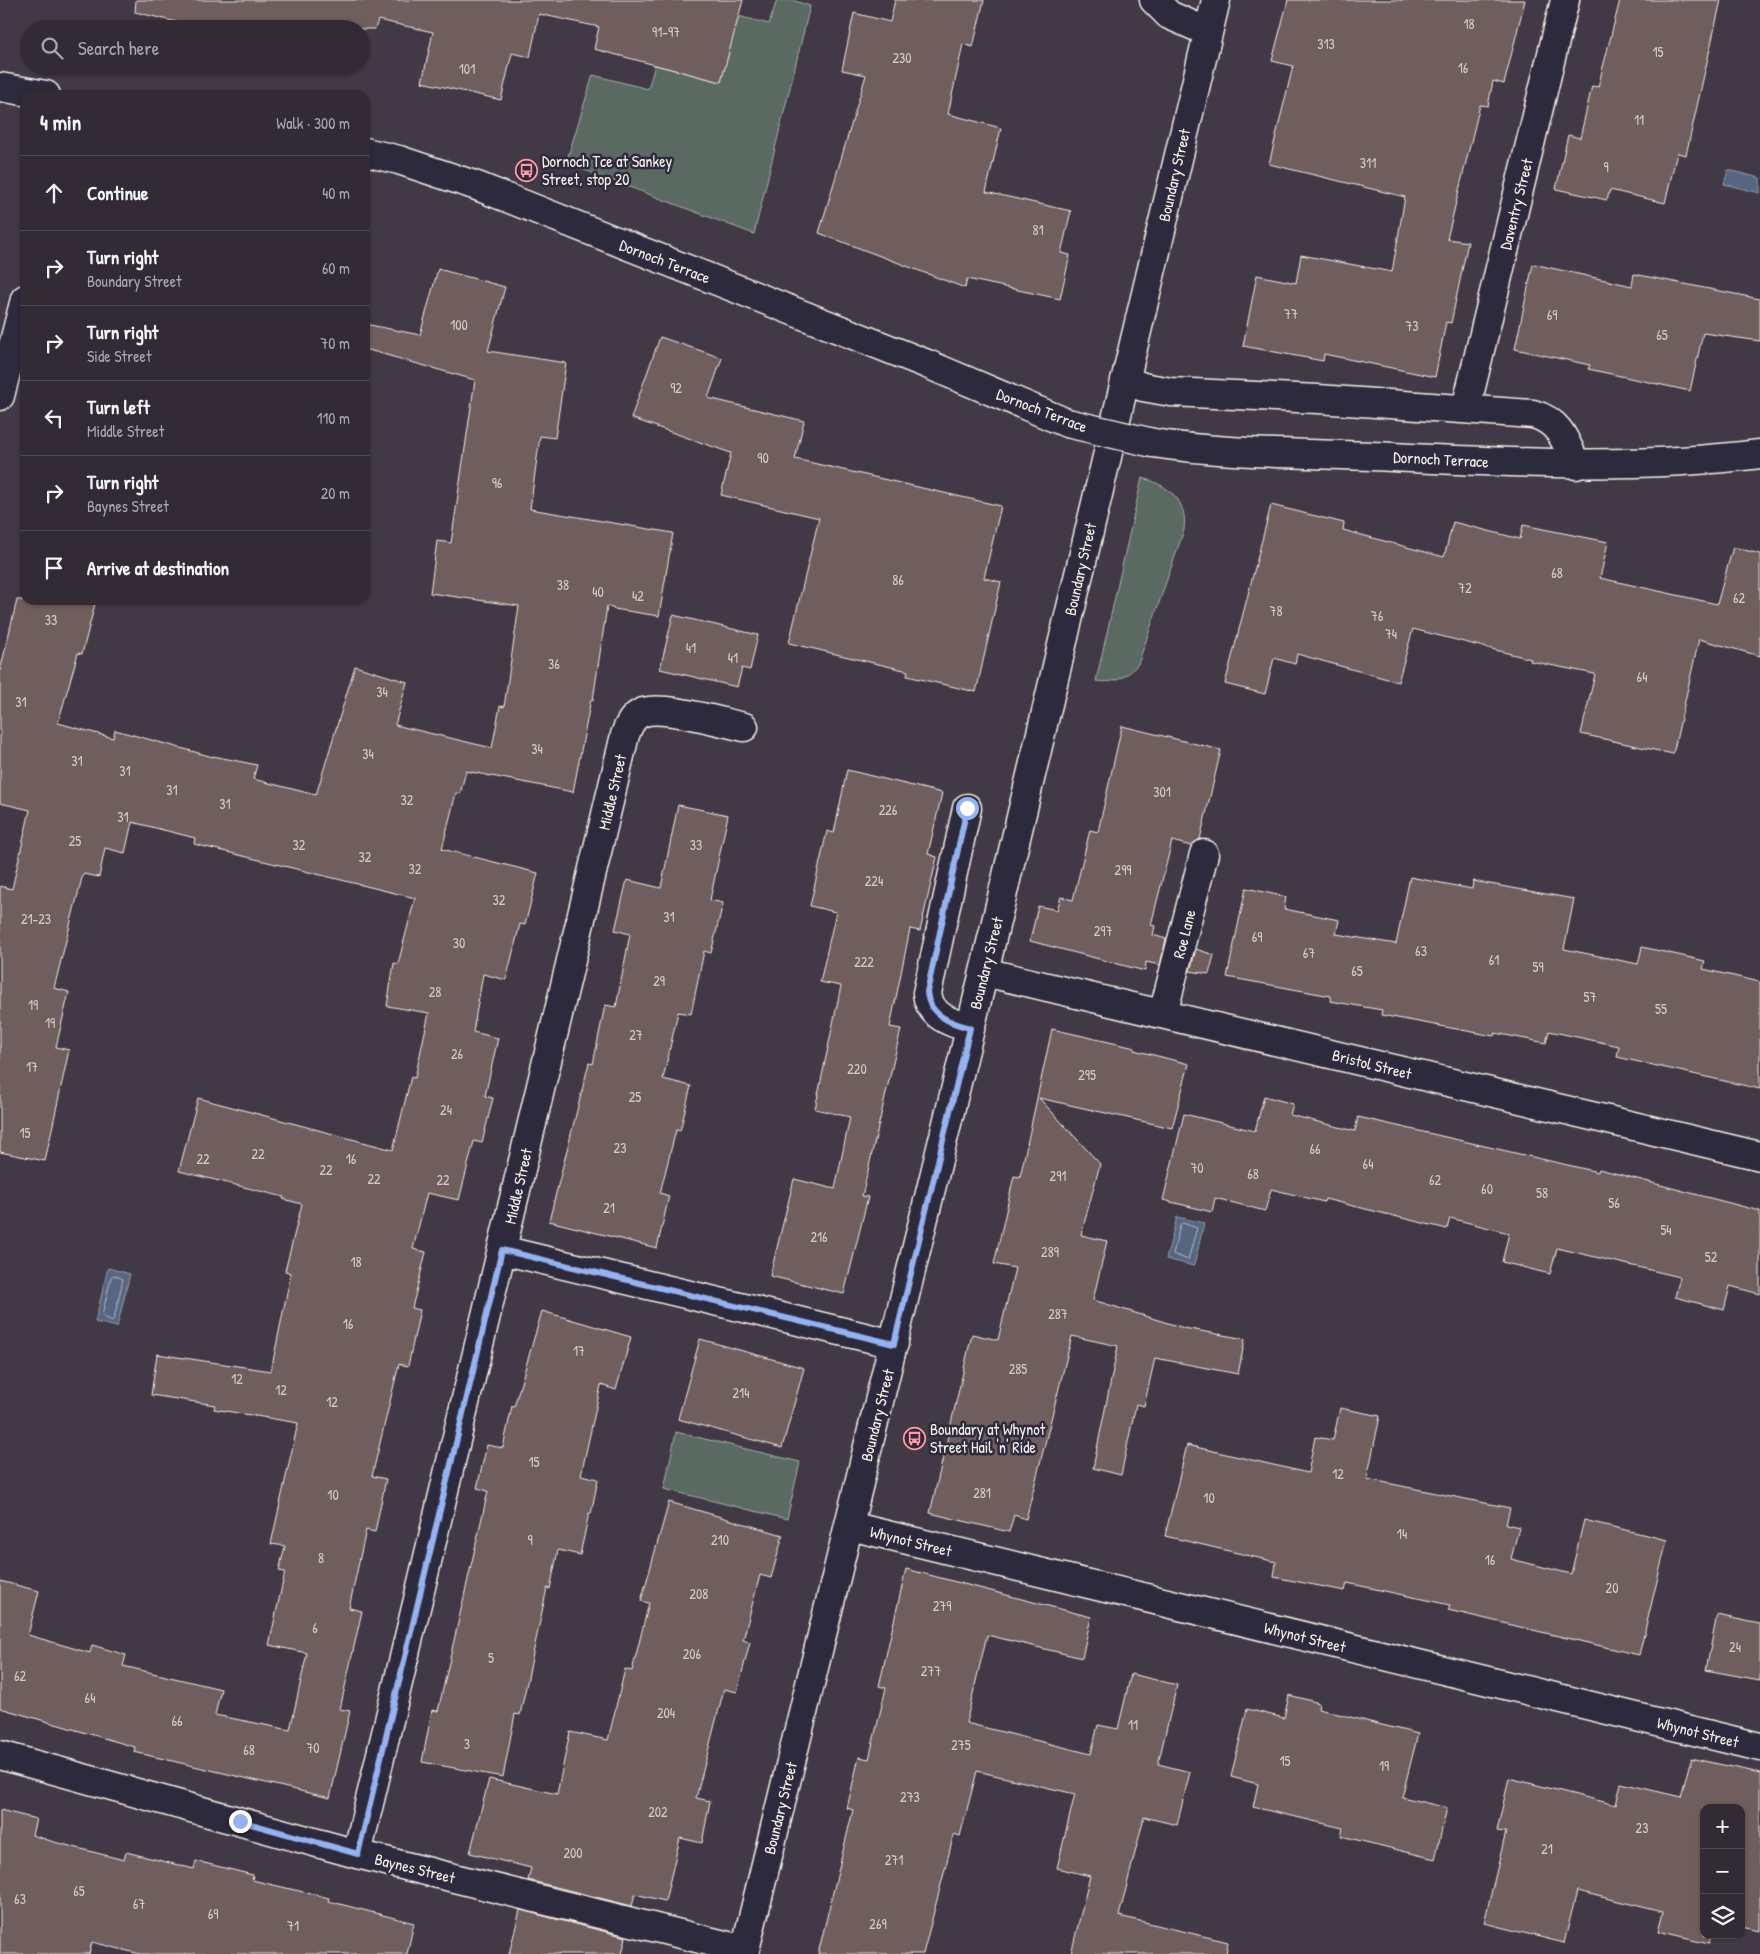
<!DOCTYPE html>
<meta charset="utf-8">
<style>
:root{--surface:#322b35;--page:#3a333d;--text:#f1f3f6;--muted:#a8a7ad;--line:#4d4750}
body{margin:0;font-family:"Patrick Hand",sans-serif;background:var(--page);color:var(--text)}
.controls{position:absolute;right:15px;bottom:15px;display:grid;overflow:hidden;border-radius:10px;box-shadow:0 1px 4px #0004}
.controls button{width:45px;height:45px;display:grid;place-items:center;padding:0;border:0;border-bottom:1px solid var(--line);background:var(--surface);color:var(--text);font:25px sans-serif}
.stop{position:absolute;width:15px;height:15px;margin:-11px;border:4px solid #95b2f1;border-radius:50%;background:#fff}
.stop.end{background:#95b2f1;border-color:#fff;box-shadow:0 1px 5px #0008}
.list{margin:0;padding:0;list-style:none}
h2{display:flex;justify-content:space-between;align-items:center;height:65px;margin:0;padding:0 20px;font-size:21px}
h2 small{font-size:16px;font-weight:400;color:var(--muted)}
.list li{display:grid;grid-template-columns:32px 1fr auto;gap:15px;align-items:center;box-sizing:border-box;height:75px;padding:0 20px;border-top:1px solid var(--line)}
.list b{display:block;font-size:19px;white-space:nowrap}
.list p{margin:0;font-size:16px;white-space:nowrap;color:var(--muted)}
.list em{font-size:16px;font-style:normal;color:var(--muted)}
.icon{flex:none;width:28px;height:28px;fill:none;stroke:currentColor;stroke-width:2;stroke-linecap:round;stroke-linejoin:round}
.map{position:relative;flex:none;width:1760px;height:1954px;overflow:hidden}
.search{position:absolute;background:var(--surface);box-shadow:0 1px 4px #0004;left:20px;top:20px;width:350px;height:55px;display:flex;align-items:center;gap:12px;box-sizing:border-box;padding:0 18px;border-radius:28px;color:var(--muted);font-size:19px}
.panel{position:absolute;background:var(--surface);box-shadow:0 1px 4px #0004;left:20px;top:90px;width:350px;height:515px;border-radius:15px}
.map>svg:first-child{display:block}
.green{fill:#5a6b62;stroke:#a7aea5}
.water{fill:#566681;stroke:#959eaa}
.lines{fill:none;stroke-linecap:round;stroke-linejoin:round}
.shore{stroke:#b5b9bf;stroke-width:1}
.building{fill:#705d5d;stroke:#f4f1e8}
.minor-casing{stroke:#f4f1e8;stroke-width:31}
.minor{stroke:#2f2a3d;stroke-width:28}
.minor-bridge-casing{stroke:#f4f1e8;stroke-width:31;stroke-linecap:butt}
.minor-bridge{stroke:#2f2a3d;stroke-width:28}
.route{stroke:#95b2f1;stroke-width:6}
.labels{text-anchor:middle;stroke-width:5;stroke-linejoin:round;paint-order:stroke}
.number-label{font-size:14px;fill:#d3ccc5}
.poi-label{font-size:16px;fill:#f4f1e8;stroke:#2f2a3d;text-anchor:start}
.street-label{font-size:16px;fill:#f4f1e8;stroke:#2f2a3d}
</style>
<div class="map">
<svg width="1760" height="1954" viewBox="0 0 1760 1954">
<rect width="100%" height="100%" fill="#423947"/>
<filter id="ink" filterUnits="userSpaceOnUse"><feTurbulence type="fractalNoise" baseFrequency=".02" numOctaves="2"/><feDisplacementMap in="SourceGraphic" scale="10" xChannelSelector="R" yChannelSelector="G"/><feConvolveMatrix kernelMatrix="1 2 1 2 8 2 1 2 1" color-interpolation-filters="sRGB"/></filter>
<g filter="url(#ink)">
<path class="green" d="M777,0H792L810,6L754,234L566,163L593,75L648,89L655,65L721,82L738,16L769,24Z
M1142,478C1169,485 1188,501 1184,530L1138,664C1126,678 1114,684 1096,681Z
M676,1432L800,1462L787,1519L664,1489Z"/>
<path class="water" d="M1728,170L1760,178V193L1724,184Z
M1177,1217L1204,1223L1194,1266L1166,1259Z
M108,1268L130,1274L117,1327L95,1322Z"/>
<g class="lines">
<path class="shore" d="M1183,1223L1197,1228L1188,1260L1173,1254L1180,1225Z
M114,1275L123,1279L114,1319L112,1321L102,1316L111,1277Z"/>
</g>
<path class="building" d="M136,0H743L721,82L594,49L599,27L539,14L530,57L512,53L501,100L422,82L433,32L378,20L375,29H206L135,12Z
M895,0H984L973,47L963,44L948,114L1001,128L986,192L1071,211L1061,253L1070,255L1060,299L967,279L965,288L819,233L866,75L842,70L854,13L890,22Z
M1288,0H1525L1504,84L1493,81L1488,106L1480,105L1447,239L1468,242L1451,323L1446,322L1435,377L1324,354L1323,361L1243,346L1257,275L1296,283L1301,255L1392,272L1405,197L1269,164L1293,66L1272,61Z
M1620,0H1721L1686,155L1677,153L1665,203L1610,190L1607,200L1556,189L1568,135L1580,138L1592,86L1598,87Z
M1533,264L1632,286L1634,274L1760,299V341L1703,333L1690,391L1588,369L1590,365L1515,349Z
M438,269L505,287L488,351L566,363L555,438L540,436L530,509L673,533L659,616L614,609L607,606L593,700L591,699L573,792L466,771L460,794L456,793L442,849L538,873L525,925L520,924L506,980L483,974L473,1032L498,1038L485,1096L493,1098L482,1143L474,1141L459,1200L427,1193L413,1249L426,1252L412,1308L420,1310L408,1366L399,1364L372,1476L386,1479L375,1532L366,1530L349,1608L362,1611L340,1709L350,1711L330,1798L134,1752L135,1747L0,1708V1581L39,1591L28,1635L90,1653L92,1645L126,1655L123,1666L221,1689L215,1715L290,1730L307,1653L269,1645L285,1572L279,1571L285,1546L271,1544L298,1423L214,1409L215,1405L151,1395L157,1354L271,1371L291,1273L285,1271L302,1204L283,1199L284,1197L179,1171L198,1098L393,1150L411,1077L415,1078L429,1013L387,1006L394,963L398,964L415,898L194,844L195,838L132,822L125,853L105,848L99,877L83,874L54,988L69,992L56,1047L69,1050L45,1161L0,1152V886L12,889L30,810L0,803V671L17,600H77L95,604L82,654L78,653L58,723L113,738L115,730L213,757V756L257,765L253,779L316,795L355,666L407,682L395,725L492,748L500,706L504,707L519,606L430,593L437,541L451,543L475,380L365,349V324L420,335Z
M660,337L722,358L708,398L804,421L795,459L1001,506L984,578L1001,582L976,692L907,676L908,671L789,643L819,518L721,495L731,453L631,418Z
M1271,505L1344,523L1343,530L1444,557L1453,522L1520,539L1523,525L1608,542L1600,578L1717,604L1733,547L1760,554V656L1699,639L1673,754L1581,734L1595,674L1530,661L1531,659L1413,629L1398,682L1297,654L1295,664L1274,658L1265,694L1225,684Z
M673,615L758,635L750,670L742,668L737,687L660,669Z
M1122,726L1221,750L1200,839L1191,846L1172,841L1151,925L1155,926L1153,935L1166,939L1160,965L1146,962L1145,971L1030,941L1038,906L1057,910L1061,897L1073,900L1090,830L1098,832Z
M847,770L942,793L928,854L937,857L920,931L910,929L890,1027L901,1029L862,1196L868,1197L844,1294L770,1276L794,1179L835,1189L850,1117L815,1109L841,986L820,982L836,912L810,906L827,831L834,833Z
M678,805L728,815L710,900L723,903L711,953L704,951L691,1014L678,1012L663,1079L691,1086L680,1131L676,1130L660,1193L669,1196L657,1248L549,1221L589,1063L593,1064L605,1005L616,1007L630,934L615,930L627,880L661,888Z
M1410,877L1472,889L1473,881L1574,899L1564,949L1638,964L1642,947L1705,961L1703,969L1760,982V1089L1617,1057L1619,1046L1549,1031L1546,1043L1495,1033L1494,1036L1381,1015L1382,1010L1330,1001L1331,996L1227,977L1246,888L1286,897L1284,909L1339,920L1336,934L1396,944Z
M1196,949L1214,955L1209,974L1190,971Z
M1052,1029L1135,1048L1134,1050L1189,1064L1172,1128L1039,1098L1100,1164L1081,1235L1107,1241L1093,1300L1184,1328L1245,1339L1238,1374L1155,1358L1144,1406L1136,1404L1121,1475L1093,1468L1118,1346L1072,1336L1026,1519L1014,1515L1009,1532L930,1513L972,1334L998,1340L1015,1268L994,1264L1014,1176L1020,1177Z
M1264,1096L1293,1104L1290,1115L1355,1131L1358,1117L1598,1172L1599,1169L1760,1211V1294L1730,1286L1724,1310L1675,1297L1680,1277L1557,1248L1550,1274L1502,1262L1509,1233L1450,1218L1447,1229L1325,1199L1324,1202L1271,1189L1265,1211L1215,1198L1212,1212L1163,1200L1184,1114L1255,1131Z
M542,1311L631,1337L616,1390L601,1385L581,1475L598,1479L591,1514L589,1513L580,1555L558,1550L550,1589L547,1588L520,1715L515,1714L503,1777L422,1762L432,1710L438,1711L488,1491L477,1488L487,1445L503,1448L512,1406L514,1407Z
M700,1339L804,1368L782,1448L678,1419Z
M1340,1408L1380,1416L1367,1479L1510,1508L1506,1524L1519,1527L1511,1559L1571,1574L1584,1520L1667,1540L1639,1655L1448,1610L1450,1605L1347,1583L1345,1591L1274,1577L1276,1562L1165,1536L1187,1445L1308,1473L1315,1437L1333,1440Z
M669,1502L783,1535L771,1578L760,1575L743,1640L750,1642L737,1692L724,1689L696,1798L710,1801L702,1843L680,1838L665,1901L635,1894L632,1906L528,1880L531,1868L470,1853L489,1779L557,1794L570,1732L608,1740L625,1669L632,1671L649,1603L641,1601Z
M906,1569L1091,1617L1082,1658L987,1635L966,1723L1091,1754L1098,1725L1118,1729L1131,1674L1177,1685L1158,1764L1190,1772L1177,1825L1144,1817L1119,1916L1228,1942L1226,1954H1071L1090,1876L1057,1868L1075,1794L977,1771L960,1836L954,1834L923,1954H818L853,1810L847,1808L859,1757L869,1759L886,1688L879,1686Z
M1717,1615L1760,1624V1680L1706,1670Z
M1289,1695L1319,1703L1318,1709L1418,1734L1402,1797L1447,1808L1435,1859L1341,1836L1343,1828L1253,1807L1258,1784L1231,1777L1247,1709L1284,1718Z
M1691,1758L1760,1773V1931L1741,1927V1808H1704V1935H1711L1709,1943L1658,1931L1663,1912L1577,1891L1564,1943L1484,1923L1506,1832L1497,1831L1509,1778L1616,1805L1621,1783L1681,1797Z
M0,1810L36,1819L32,1835L54,1842L124,1860L126,1852L194,1869L196,1861L253,1875L252,1880L329,1898L328,1901L414,1923L407,1954H140L92,1942L89,1954H0Z
M520,1910L626,1937L622,1954H509Z"/>
<g class="lines">
<defs>
<path id="minor" d="M1154,0L1169,15L1208,32
M0,87L46,95
M365,152L399,160L477,186L927,364L1067,423
M1125,380L1143,387L1171,392L1318,399L1533,414C1560,421 1566,442 1576,465
M0,396L25,299
M1466,408L1565,0
M1153,443C1224,454 1299,453 1371,456C1501,462 1630,470 1760,454
M967,808L927,993C929,1016 951,1023 970,1028
M984,972L1760,1156
M1163,1014L1204,854
M502,1250L894,1344
M850,1526L1760,1747
M0,1755L357,1854L745,1950
M357,1854L625,735C628,726 632,717 641,713C661,704 720,722 744,727
M744,1954L984,972L1216,0"/>
</defs>
<use href="#minor" class="minor-casing"/>
<use href="#minor" class="minor"/>
<defs>
<path id="minor-bridge" d="M1067,423L1153,443"/>
</defs>
<use href="#minor-bridge" class="minor-bridge-casing"/>
<use href="#minor-bridge" class="minor-bridge"/>
</g>
</g>
<g class="lines" filter="url(#ink)">
<path class="route" d="M240,1821L358,1854L502,1250L894,1344L970,1028C951,1023 929,1016 927,992L967,808"/>
</g>
<defs>
<symbol id="bus-ring" viewBox="-11 -11 22 22"><circle r="9.5" fill="#2f2a3d" stroke="#ff9aa2" stroke-width="1.5"/><path d="M-5-6H5V4H4V6H2V4H-2V6H-4V4H-5ZM-3.5-4V0h7V-4ZM-3.5 1.2v1.5H-2V1.2ZM2 1.2v1.5H3.5V1.2Z" fill="#ff9aa2"/></symbol>
</defs>
<g fill-rule="evenodd">
<use href="#bus-ring" x="514" y="158" width="25" height="25"/>
<use href="#bus-ring" x="902" y="1426" width="25" height="25"/>
</g>
<g class="labels">
<g class="number-label">
<text x="1469" y="29">18</text>
<text x="666" y="37">91-97</text>
<text x="1326" y="49">313</text>
<text x="1658" y="57">15</text>
<text x="902" y="63">230</text>
<text x="1463" y="73">16</text>
<text x="467" y="74">101</text>
<text x="1639" y="125">11</text>
<text x="1368" y="168">311</text>
<text x="1606" y="172">9</text>
<text x="1038" y="235">81</text>
<text x="1291" y="319">77</text>
<text x="1552" y="320">69</text>
<text x="459" y="330">100</text>
<text x="1412" y="331">73</text>
<text x="1662" y="340">65</text>
<text x="676" y="393">92</text>
<text x="763" y="463">90</text>
<text x="497" y="488">96</text>
<text x="1557" y="578">68</text>
<text x="898" y="585">86</text>
<text x="563" y="590">38</text>
<text x="1465" y="593">72</text>
<text x="598" y="597">40</text>
<text x="638" y="601">42</text>
<text x="1739" y="603">62</text>
<text x="1276" y="616">78</text>
<text x="1377" y="621">76</text>
<text x="51" y="625">33</text>
<text x="1391" y="639">74</text>
<text x="691" y="653">41</text>
<text x="733" y="663">41</text>
<text x="554" y="669">36</text>
<text x="1642" y="682">64</text>
<text x="382" y="697">34</text>
<text x="21" y="707">31</text>
<text x="537" y="754">34</text>
<text x="368" y="759">34</text>
<text x="77" y="766">31</text>
<text x="125" y="776">31</text>
<text x="172" y="795">31</text>
<text x="1162" y="797">301</text>
<text x="407" y="805">32</text>
<text x="225" y="809">31</text>
<text x="888" y="815">226</text>
<text x="123" y="822">31</text>
<text x="75" y="846">25</text>
<text x="299" y="850">32</text>
<text x="696" y="850">33</text>
<text x="365" y="862">32</text>
<text x="415" y="874">32</text>
<text x="1123" y="875">299</text>
<text x="874" y="886">224</text>
<text x="499" y="905">32</text>
<text x="669" y="922">31</text>
<text x="36" y="924">21-23</text>
<text x="1103" y="936">297</text>
<text x="1257" y="942">69</text>
<text x="459" y="948">30</text>
<text x="1421" y="956">63</text>
<text x="1309" y="958">67</text>
<text x="1494" y="965">61</text>
<text x="864" y="967">222</text>
<text x="1538" y="972">59</text>
<text x="1357" y="976">65</text>
<text x="659" y="986">29</text>
<text x="435" y="997">28</text>
<text x="1590" y="1002">57</text>
<text x="33" y="1010">19</text>
<text x="1661" y="1014">55</text>
<text x="50" y="1028">19</text>
<text x="636" y="1040">27</text>
<text x="457" y="1059">26</text>
<text x="32" y="1072">17</text>
<text x="857" y="1074">220</text>
<text x="1087" y="1080">295</text>
<text x="635" y="1102">25</text>
<text x="446" y="1115">24</text>
<text x="25" y="1138">15</text>
<text x="620" y="1153">23</text>
<text x="1315" y="1154">66</text>
<text x="258" y="1159">22</text>
<text x="203" y="1164">22</text>
<text x="351" y="1164">16</text>
<text x="1368" y="1169">64</text>
<text x="1197" y="1173">70</text>
<text x="326" y="1175">22</text>
<text x="1253" y="1179">68</text>
<text x="1058" y="1181">291</text>
<text x="374" y="1184">22</text>
<text x="443" y="1185">22</text>
<text x="1435" y="1185">62</text>
<text x="1487" y="1194">60</text>
<text x="1542" y="1198">58</text>
<text x="1614" y="1208">56</text>
<text x="609" y="1213">21</text>
<text x="1666" y="1235">54</text>
<text x="819" y="1242">216</text>
<text x="1050" y="1257">289</text>
<text x="1711" y="1262">52</text>
<text x="356" y="1267">18</text>
<text x="1058" y="1319">287</text>
<text x="348" y="1329">16</text>
<text x="579" y="1356">17</text>
<text x="1018" y="1374">285</text>
<text x="237" y="1384">12</text>
<text x="281" y="1395">12</text>
<text x="741" y="1398">214</text>
<text x="332" y="1407">12</text>
<text x="534" y="1467">15</text>
<text x="1338" y="1479">12</text>
<text x="982" y="1498">281</text>
<text x="333" y="1500">10</text>
<text x="1209" y="1503">10</text>
<text x="1402" y="1539">14</text>
<text x="530" y="1545">9</text>
<text x="720" y="1545">210</text>
<text x="321" y="1563">8</text>
<text x="1490" y="1565">16</text>
<text x="1612" y="1593">20</text>
<text x="699" y="1599">208</text>
<text x="942" y="1611">279</text>
<text x="315" y="1633">6</text>
<text x="1735" y="1652">24</text>
<text x="692" y="1659">206</text>
<text x="491" y="1663">5</text>
<text x="931" y="1676">277</text>
<text x="20" y="1681">62</text>
<text x="90" y="1703">64</text>
<text x="666" y="1718">204</text>
<text x="177" y="1726">66</text>
<text x="1133" y="1730">11</text>
<text x="467" y="1749">3</text>
<text x="961" y="1750">275</text>
<text x="313" y="1753">70</text>
<text x="249" y="1755">68</text>
<text x="1285" y="1766">15</text>
<text x="1384" y="1771">19</text>
<text x="910" y="1802">273</text>
<text x="658" y="1817">202</text>
<text x="1642" y="1833">23</text>
<text x="1547" y="1854">21</text>
<text x="573" y="1858">200</text>
<text x="894" y="1865">271</text>
<text x="79" y="1896">65</text>
<text x="20" y="1904">63</text>
<text x="139" y="1909">67</text>
<text x="213" y="1919">69</text>
<text x="878" y="1929">269</text>
<text x="293" y="1931">71</text>
</g>
<g class="poi-label">
<text x="542" y="167">Dornoch Tce at Sankey<tspan x="542" dy="18">Street, stop 20</tspan></text>
<text x="930" y="1435">Boundary at Whynot<tspan x="930" dy="18">Street Hail 'n' Ride</tspan></text>
</g>
<g class="street-label">
<text transform="translate(1174 175) rotate(-77)" y="6">Boundary Street</text>
<text transform="translate(1516 204) rotate(-76)" y="6">Daventry Street</text>
<text transform="translate(665 261) rotate(21)" y="6">Dornoch Terrace</text>
<text transform="translate(1042 410) rotate(21)" y="6">Dornoch Terrace</text>
<text transform="translate(1441 459) rotate(3)" y="6">Dornoch Terrace</text>
<text transform="translate(1080 569) rotate(-77)" y="6">Boundary Street</text>
<text transform="translate(612 792) rotate(-77)" y="6">Middle Street</text>
<text transform="translate(1184 934) rotate(-76)" y="6">Roe Lane</text>
<text transform="translate(986 963) rotate(-76)" y="6">Boundary Street</text>
<text transform="translate(1372 1064) rotate(14)" y="6">Bristol Street</text>
<text transform="translate(518 1186) rotate(-77)" y="6">Middle Street</text>
<text transform="translate(877 1415) rotate(-76)" y="6">Boundary Street</text>
<text transform="translate(911 1541) rotate(14)" y="6">Whynot Street</text>
<text transform="translate(1305 1637) rotate(14)" y="6">Whynot Street</text>
<text transform="translate(1698 1732) rotate(14)" y="6">Whynot Street</text>
<text transform="translate(780 1808) rotate(-76)" y="6">Boundary Street</text>
<text transform="translate(415 1868) rotate(14)" y="6">Baynes Street</text>
</g>
</g>
</svg>
<div class="controls">
<button>+</button>
<button>−</button>
<button><svg class="icon" aria-label="layers" viewBox="0 0 24 24"><path d="M12 4l9 5-9 5-9-5zM3 14l9 5 9-5"/></svg></button>
</div>
<div class="stop" style="left:967px;top:808px"></div>
<div class="stop end" style="left:240px;top:1821px"></div>
<div class="search"><svg class="icon" aria-label="search" viewBox="0 0 24 24"><circle cx="10" cy="10" r="6"/><path d="M15 15l6 6"/></svg>Search here</div>
<section class="panel">
<h2>4 min<small>Walk · 300 m</small></h2>
<ul class="list">
<li><svg class="icon" aria-label="ahead" viewBox="0 0 24 24"><path d="M12 20V5M6 11l6-6 6 6"/></svg><div><b>Continue</b></div><em>40 m</em></li>
<li><svg class="icon" aria-label="right" viewBox="0 0 24 24"><path d="M7 20v-9h11M14 6l5 5-5 5"/></svg><div><b>Turn right</b><p>Boundary Street</p></div><em>60 m</em></li>
<li><svg class="icon" aria-label="right" viewBox="0 0 24 24"><path d="M7 20v-9h11M14 6l5 5-5 5"/></svg><div><b>Turn right</b><p>Side Street</p></div><em>70 m</em></li>
<li><svg class="icon" aria-label="left" viewBox="0 0 24 24"><path d="M17 20v-9H6M10 6l-5 5 5 5"/></svg><div><b>Turn left</b><p>Middle Street</p></div><em>110 m</em></li>
<li><svg class="icon" aria-label="right" viewBox="0 0 24 24"><path d="M7 20v-9h11M14 6l5 5-5 5"/></svg><div><b>Turn right</b><p>Baynes Street</p></div><em>20 m</em></li>
<li><svg class="icon" aria-label="arrive" viewBox="0 0 24 24"><path d="M6 21V4h12l-3 4 3 4H6"/></svg><div><b>Arrive at destination</b></div></li>
</ul>
</section>
</div>
